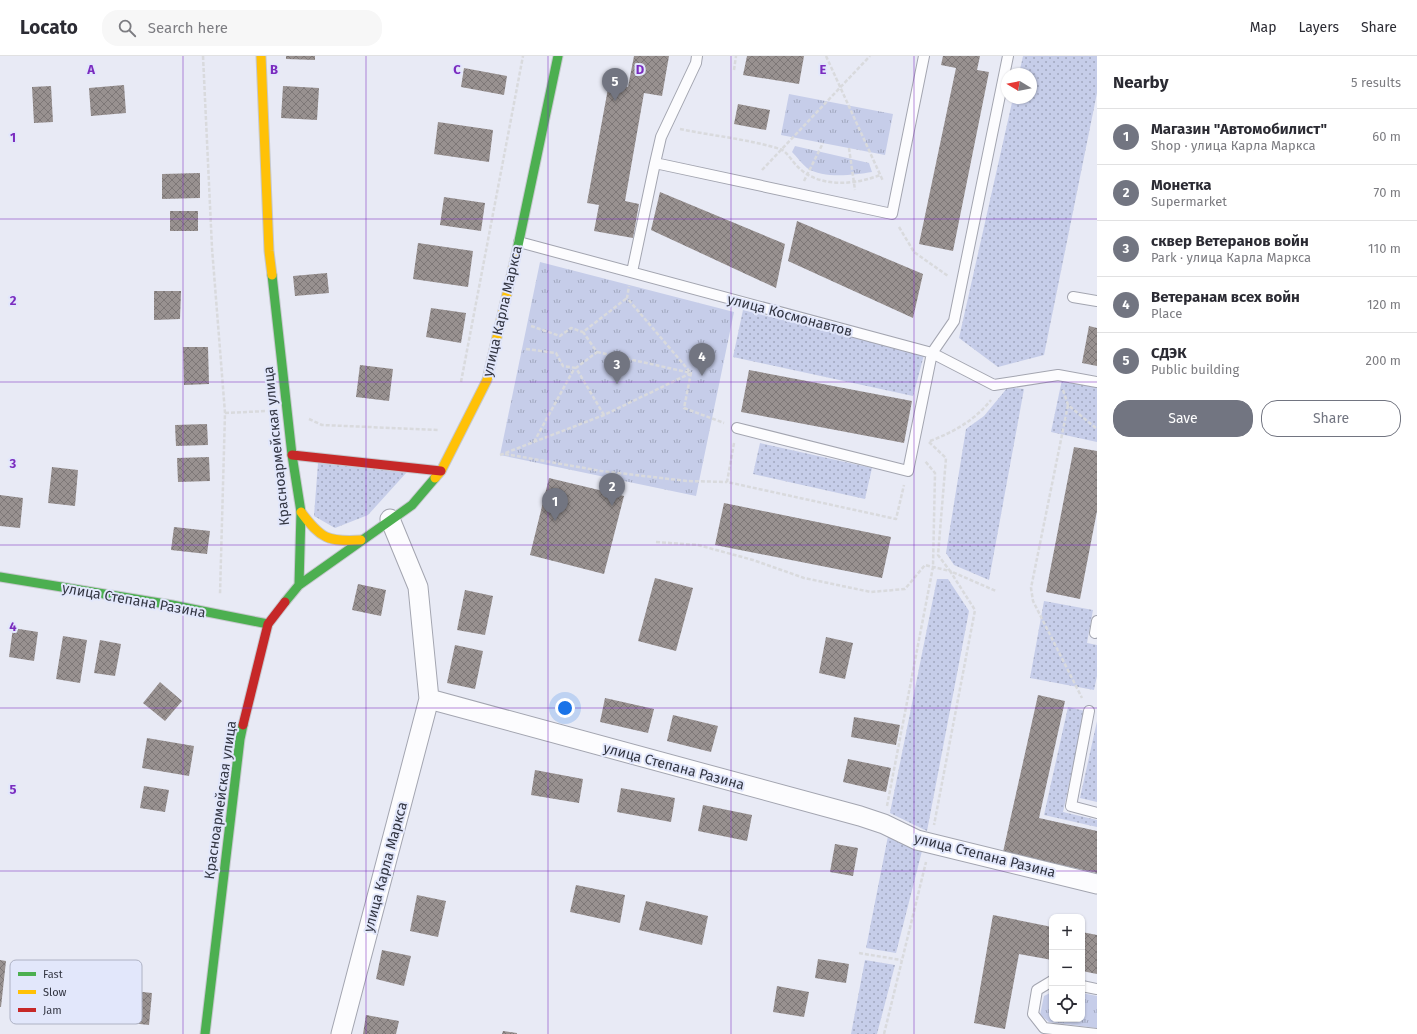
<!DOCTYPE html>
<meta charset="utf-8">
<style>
:root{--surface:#fff;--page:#f7f7f7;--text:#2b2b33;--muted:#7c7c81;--line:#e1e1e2;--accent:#727581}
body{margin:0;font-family:"Fira Sans",sans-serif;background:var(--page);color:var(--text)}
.controls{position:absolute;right:12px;bottom:12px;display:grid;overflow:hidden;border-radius:8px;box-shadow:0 1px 3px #0004}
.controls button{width:36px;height:36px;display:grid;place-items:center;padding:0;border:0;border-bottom:1px solid var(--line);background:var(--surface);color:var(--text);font:20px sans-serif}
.compass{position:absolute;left:1001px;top:12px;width:36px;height:36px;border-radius:50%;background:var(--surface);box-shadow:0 1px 3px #0004;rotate:280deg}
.you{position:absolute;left:565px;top:652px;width:14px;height:14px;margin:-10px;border:3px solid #fff;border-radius:50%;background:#1a73e8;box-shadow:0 0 0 6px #1a73e833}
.badge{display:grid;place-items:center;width:26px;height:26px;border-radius:50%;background:var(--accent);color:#fff;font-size:13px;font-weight:700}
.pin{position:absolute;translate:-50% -33px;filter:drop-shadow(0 1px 2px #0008)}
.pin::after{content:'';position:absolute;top:21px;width:14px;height:12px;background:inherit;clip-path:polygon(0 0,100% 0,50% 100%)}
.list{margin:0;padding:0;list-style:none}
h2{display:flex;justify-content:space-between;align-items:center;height:52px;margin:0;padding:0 16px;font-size:17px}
h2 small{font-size:13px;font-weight:400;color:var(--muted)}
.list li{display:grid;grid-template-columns:26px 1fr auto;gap:12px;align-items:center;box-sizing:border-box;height:56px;padding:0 16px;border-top:1px solid var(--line)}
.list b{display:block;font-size:15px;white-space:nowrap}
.list p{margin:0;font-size:13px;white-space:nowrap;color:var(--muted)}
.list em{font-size:13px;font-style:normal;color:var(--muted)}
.actions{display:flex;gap:8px;padding:12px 16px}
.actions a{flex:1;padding:9px 0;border:1px solid var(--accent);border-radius:16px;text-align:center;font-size:14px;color:var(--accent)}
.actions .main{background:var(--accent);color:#fff}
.icon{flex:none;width:22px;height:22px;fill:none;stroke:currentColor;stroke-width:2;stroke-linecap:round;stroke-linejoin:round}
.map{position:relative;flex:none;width:1097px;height:978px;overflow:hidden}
header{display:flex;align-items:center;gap:24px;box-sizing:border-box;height:56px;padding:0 20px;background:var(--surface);border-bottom:1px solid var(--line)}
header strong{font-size:19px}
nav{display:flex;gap:22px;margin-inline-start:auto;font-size:14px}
.search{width:280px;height:36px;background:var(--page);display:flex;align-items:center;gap:10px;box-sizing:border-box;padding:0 14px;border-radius:16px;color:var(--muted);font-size:15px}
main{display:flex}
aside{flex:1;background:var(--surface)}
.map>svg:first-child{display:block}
.grass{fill:url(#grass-dots)}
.park{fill:url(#park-tufts)}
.building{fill:url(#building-cross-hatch)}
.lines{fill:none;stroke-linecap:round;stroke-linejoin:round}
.lane-casing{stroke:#a3a5b0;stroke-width:12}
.street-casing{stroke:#a3a5b0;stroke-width:21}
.fast-casing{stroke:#c6c8ce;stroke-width:11}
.slow-casing{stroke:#c6c8ce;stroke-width:11}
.jam-casing{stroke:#c6c8ce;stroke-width:11}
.path{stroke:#d9dadd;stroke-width:2.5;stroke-dasharray:4 2;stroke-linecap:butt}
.lane{stroke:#fcfcfe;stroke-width:10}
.street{stroke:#fcfcfe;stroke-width:19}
.fast{stroke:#4caf50;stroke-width:9}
.slow{stroke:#ffc107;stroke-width:9}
.jam{stroke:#c62828;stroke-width:9}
.grid{fill:none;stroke:#7b2cbf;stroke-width:1;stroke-opacity:0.55}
.labels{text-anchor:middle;stroke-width:4;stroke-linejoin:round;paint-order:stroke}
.street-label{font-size:14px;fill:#333643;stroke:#e2e7fb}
.key{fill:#e2e7fb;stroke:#aeb2c4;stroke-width:1}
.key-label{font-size:11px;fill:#333643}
.grid-label{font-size:13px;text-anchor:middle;font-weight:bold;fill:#7b2cbf;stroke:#e2e7fb;stroke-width:4;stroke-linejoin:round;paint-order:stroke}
</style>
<header>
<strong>Locato</strong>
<div class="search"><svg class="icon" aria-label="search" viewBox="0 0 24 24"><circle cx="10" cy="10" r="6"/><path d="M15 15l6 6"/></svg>Search here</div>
<nav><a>Map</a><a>Layers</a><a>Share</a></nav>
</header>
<main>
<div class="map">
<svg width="1097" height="978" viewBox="0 0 1097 978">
<defs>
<pattern id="grass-dots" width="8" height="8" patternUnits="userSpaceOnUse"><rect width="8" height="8" fill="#c6cde9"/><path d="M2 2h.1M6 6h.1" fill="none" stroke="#a1a7be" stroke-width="1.8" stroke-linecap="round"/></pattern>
<pattern id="park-tufts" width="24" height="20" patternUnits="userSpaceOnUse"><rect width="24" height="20" fill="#c6cde9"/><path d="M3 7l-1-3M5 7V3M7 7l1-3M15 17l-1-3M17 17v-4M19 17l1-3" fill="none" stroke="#a1a7be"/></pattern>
<pattern id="building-cross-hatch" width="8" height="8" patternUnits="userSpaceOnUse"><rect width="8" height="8" fill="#989190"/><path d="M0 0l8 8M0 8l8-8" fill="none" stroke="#7d7777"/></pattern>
</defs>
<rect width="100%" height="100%" fill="#e8eaf5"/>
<path class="grass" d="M1023,0H1097V37L1044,299L998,311L959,282L1013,42H1031V18H1019Z
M743,254L924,299L913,340L733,301Z
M1063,319L1097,327V386L1051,376Z
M1008,331L1024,333L989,524L954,509L946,497L966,373L984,360Z
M760,387L872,412L865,443L753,418Z
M318,407L407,416L368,459L335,472L314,460Z
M937,523H948L969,555L927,775L890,757Z
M1044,545L1093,554L1087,587L1097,589V620L1094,634L1030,622Z
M1068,651L1085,655L1063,756L1097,764V771L1044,759Z
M1097,665V746L1080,742Z
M889,775L923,791L896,897L866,892Z
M865,904L895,909L877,978H851Z"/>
<path class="park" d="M789,38L893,58L885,99L781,79Z
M795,90L869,107L872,116C853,119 824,123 807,112C802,108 797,101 792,96Z
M540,206L734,256L696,440L500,399Z
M1052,936V963H1082V937L1097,940V972L1049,966L1040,959L1044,940Z"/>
<path class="building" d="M286,0H315V4L286,3Z
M634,0H669L662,40L644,37L625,145L639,148L633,182L594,175L599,149L587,147L609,27L628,31Z
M747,0H804L799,28L743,19Z
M943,0H980L977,14L989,16L953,195L919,188L956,12L941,9Z
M464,12L507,20L504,39L461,31Z
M124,29L126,57L91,60L89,32Z
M51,30L53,66L34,67L32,31Z
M283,30L319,32L317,64L281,62Z
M738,48L770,54L766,74L734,68Z
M438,66L493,74L489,106L434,98Z
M200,117V142L162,143V118Z
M660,136L785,188L776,232L651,174Z
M444,141L485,147L481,175L440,169Z
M170,155H198V175H170Z
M797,165L923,218L913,262L788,205Z
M418,187L473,195L468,231L413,223Z
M327,217L329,237L295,240L293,220Z
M154,235H181L180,263L154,264Z
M431,252L466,257L461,287L426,281Z
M1089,270L1097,272V310L1082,307Z
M183,291H208L209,328L184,329Z
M360,309L393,313L389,345L356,341Z
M749,314L912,345L904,387L741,356Z
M207,368L208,389L176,390L175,369Z
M1074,391L1097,395V455L1080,543L1046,536Z
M209,401L210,425L178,426L177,402Z
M52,411L78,414L75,450L48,447Z
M549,422L624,440L604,518L530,499Z
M0,439L23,442L20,472L0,470Z
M724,447L891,481L882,522L715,489Z
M174,471L210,475L207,498L171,494Z
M655,522L693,532L676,595L638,585Z
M358,528L386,534L381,560L352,554Z
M465,534L493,540L485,579L457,574Z
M13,572L38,576L34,605L9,601Z
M63,580L87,584L80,627L56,623Z
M826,581L853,587L845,623L819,617Z
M100,584L121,588L115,620L94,617Z
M455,589L483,595L475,633L447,627Z
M160,626L182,645L165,665L143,647Z
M1038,639L1065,645L1039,762L1097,775V817L1003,796Z
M605,642L654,653L648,677L600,666Z
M673,659L718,670L711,696L667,685Z
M854,661L900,669L896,689L851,681Z
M147,682L194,690L189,720L142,712Z
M848,703L891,712L886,736L843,726Z
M535,714L583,723L579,747L531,739Z
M144,730L169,734L165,756L140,752Z
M621,732L675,742L671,766L617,756Z
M703,749L752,759L747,785L698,775Z
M835,788L858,792L853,820L830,816Z
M576,829L625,839L620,867L570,856Z
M417,839L446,845L438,881L410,875Z
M646,845L708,860L702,889L639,874Z
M993,859L1052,871V904L1019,898L1005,973L974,967Z
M1082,876L1097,879V918L1082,915Z
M382,894L411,900L404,930L376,923Z
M818,903L849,908L846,927L815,922Z
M0,904L6,905L1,951H0Z
M777,930L809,936L804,961L773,956Z
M124,934L152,937L149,969L121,966Z
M366,959L399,965L396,978H363Z
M503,975L517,977V978H502Z"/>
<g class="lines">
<defs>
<path id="lane" d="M697,0L696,7L661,81L655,107L892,158L924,0
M519,186L932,297L994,329L1058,319L1097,326
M632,216L655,107
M1073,241L1097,245
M737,372L908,415L932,297L954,265L1008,0
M1095,577L1097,565
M1089,655L1071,750L1097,757
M1052,925L1037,934L1033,958L1044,972L1097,978
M1082,930L1097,933"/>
<path id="street" d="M390,463L418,531L429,643L860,760L884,768L917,784L1097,828
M341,978L429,643"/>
<path id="fast" d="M516,199L558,0
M272,219L292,399L301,456L299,529
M0,521L172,549L268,568
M285,546L299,529L412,449L435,422
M205,978L240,683L243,669"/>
<path id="slow" d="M261,0L269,195L272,219
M435,422L441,415L487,324L516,199
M301,456C321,483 328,486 361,484"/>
<path id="jam" d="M292,399L441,415
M243,669L268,568L285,546"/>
</defs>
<use href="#lane" class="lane-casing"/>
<use href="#street" class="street-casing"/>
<use href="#fast" class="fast-casing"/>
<use href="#slow" class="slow-casing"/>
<use href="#jam" class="jam-casing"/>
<path class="path" d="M203,0L212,192L225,357L220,538
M826,0L883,125
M734,14L736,0
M680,73C713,80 748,83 780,93C787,95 793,107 799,112C820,132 855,129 880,119
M849,92L855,134
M762,114L870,0
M804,125L823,87
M899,171L914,196L948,220
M531,270L560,280L571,272L583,276
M526,293L556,297L563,310L576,312
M597,296L691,317L684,352L724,367
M461,326L523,0
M1063,334L1068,349L1097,373
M1068,349L1031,532L1033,545L1082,642
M225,357L267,355
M604,359L576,312L597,296L583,276L627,242
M309,363L322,369L439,374
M930,385C954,376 975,364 991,344
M534,386L575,311
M929,386L946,402L938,499L950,515L996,535
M734,387L727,426L896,463L904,429
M505,398L601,415L687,425L727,426
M500,399L604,359L691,317L627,242L629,230
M656,486L698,489L753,504L804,522L871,536L905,533L925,509L950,515L975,554L934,769
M887,750L933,511L935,417L925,405
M859,897L901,904
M884,978L926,806"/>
<use href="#lane" class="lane"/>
<use href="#street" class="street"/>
<use href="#fast" class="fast"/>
<use href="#slow" class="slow"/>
<use href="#jam" class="jam"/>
</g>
<path class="grid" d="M183,0V978M366,0V978M548,0V978M731,0V978M914,0V978M0,163H1097M0,326H1097M0,489H1097M0,652H1097M0,815H1097"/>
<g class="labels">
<g class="street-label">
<text transform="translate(502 255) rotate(-77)" y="5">улица Карла Маркса</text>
<text transform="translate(790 259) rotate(15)" y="5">улица Космонавтов</text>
<text transform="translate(276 390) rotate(-96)" y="5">Красноармейская улица</text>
<text transform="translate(134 544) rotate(10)" y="5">улица Степана Разина</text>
<text transform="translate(674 710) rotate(15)" y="5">улица Степана Разина</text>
<text transform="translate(220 744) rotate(-82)" y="5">Красноармейская улица</text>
<text transform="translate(985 799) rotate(14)" y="5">улица Степана Разина</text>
<text transform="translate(385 811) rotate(-75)" y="5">улица Карла Маркса</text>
</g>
</g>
<rect x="10" y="904" width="132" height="64" rx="6" class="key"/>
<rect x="18" y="916" width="18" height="4" fill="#4caf50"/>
<rect x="18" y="934" width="18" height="4" fill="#ffc107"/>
<rect x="18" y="952" width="18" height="4" fill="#c62828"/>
<g class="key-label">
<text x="43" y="922">Fast</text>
<text x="43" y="940">Slow</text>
<text x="43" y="958">Jam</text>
</g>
<g class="grid-label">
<text x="91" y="18">A</text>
<text x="274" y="18">B</text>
<text x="457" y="18">C</text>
<text x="640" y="18">D</text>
<text x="823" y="18">E</text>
<text x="13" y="86">1</text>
<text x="13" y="249">2</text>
<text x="13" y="412">3</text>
<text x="13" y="575">4</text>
<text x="13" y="738">5</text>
</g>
</svg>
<div class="controls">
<button>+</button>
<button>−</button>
<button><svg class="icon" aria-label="locate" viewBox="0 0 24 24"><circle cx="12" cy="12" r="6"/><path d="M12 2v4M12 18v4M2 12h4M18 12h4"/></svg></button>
</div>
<svg class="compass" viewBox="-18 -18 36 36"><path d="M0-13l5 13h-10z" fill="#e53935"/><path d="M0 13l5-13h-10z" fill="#7c7c81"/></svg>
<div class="you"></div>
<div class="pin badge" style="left:555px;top:465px">1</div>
<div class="pin badge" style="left:612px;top:450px">2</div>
<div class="pin badge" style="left:617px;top:328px">3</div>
<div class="pin badge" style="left:702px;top:320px">4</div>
<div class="pin badge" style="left:615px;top:45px">5</div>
</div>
<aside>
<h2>Nearby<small>5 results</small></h2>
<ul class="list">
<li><span class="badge">1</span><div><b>Магазин &quot;Автомобилист&quot;</b><p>Shop · улица Карла Маркса</p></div><em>60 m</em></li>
<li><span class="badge">2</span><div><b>Монетка</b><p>Supermarket</p></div><em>70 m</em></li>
<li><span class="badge">3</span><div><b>сквер Ветеранов войн</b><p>Park · улица Карла Маркса</p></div><em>110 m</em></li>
<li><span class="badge">4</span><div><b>Ветеранам всех войн</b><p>Place</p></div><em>120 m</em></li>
<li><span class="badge">5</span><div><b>СДЭК</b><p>Public building</p></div><em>200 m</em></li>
</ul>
<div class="actions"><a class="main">Save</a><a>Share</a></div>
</aside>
</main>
